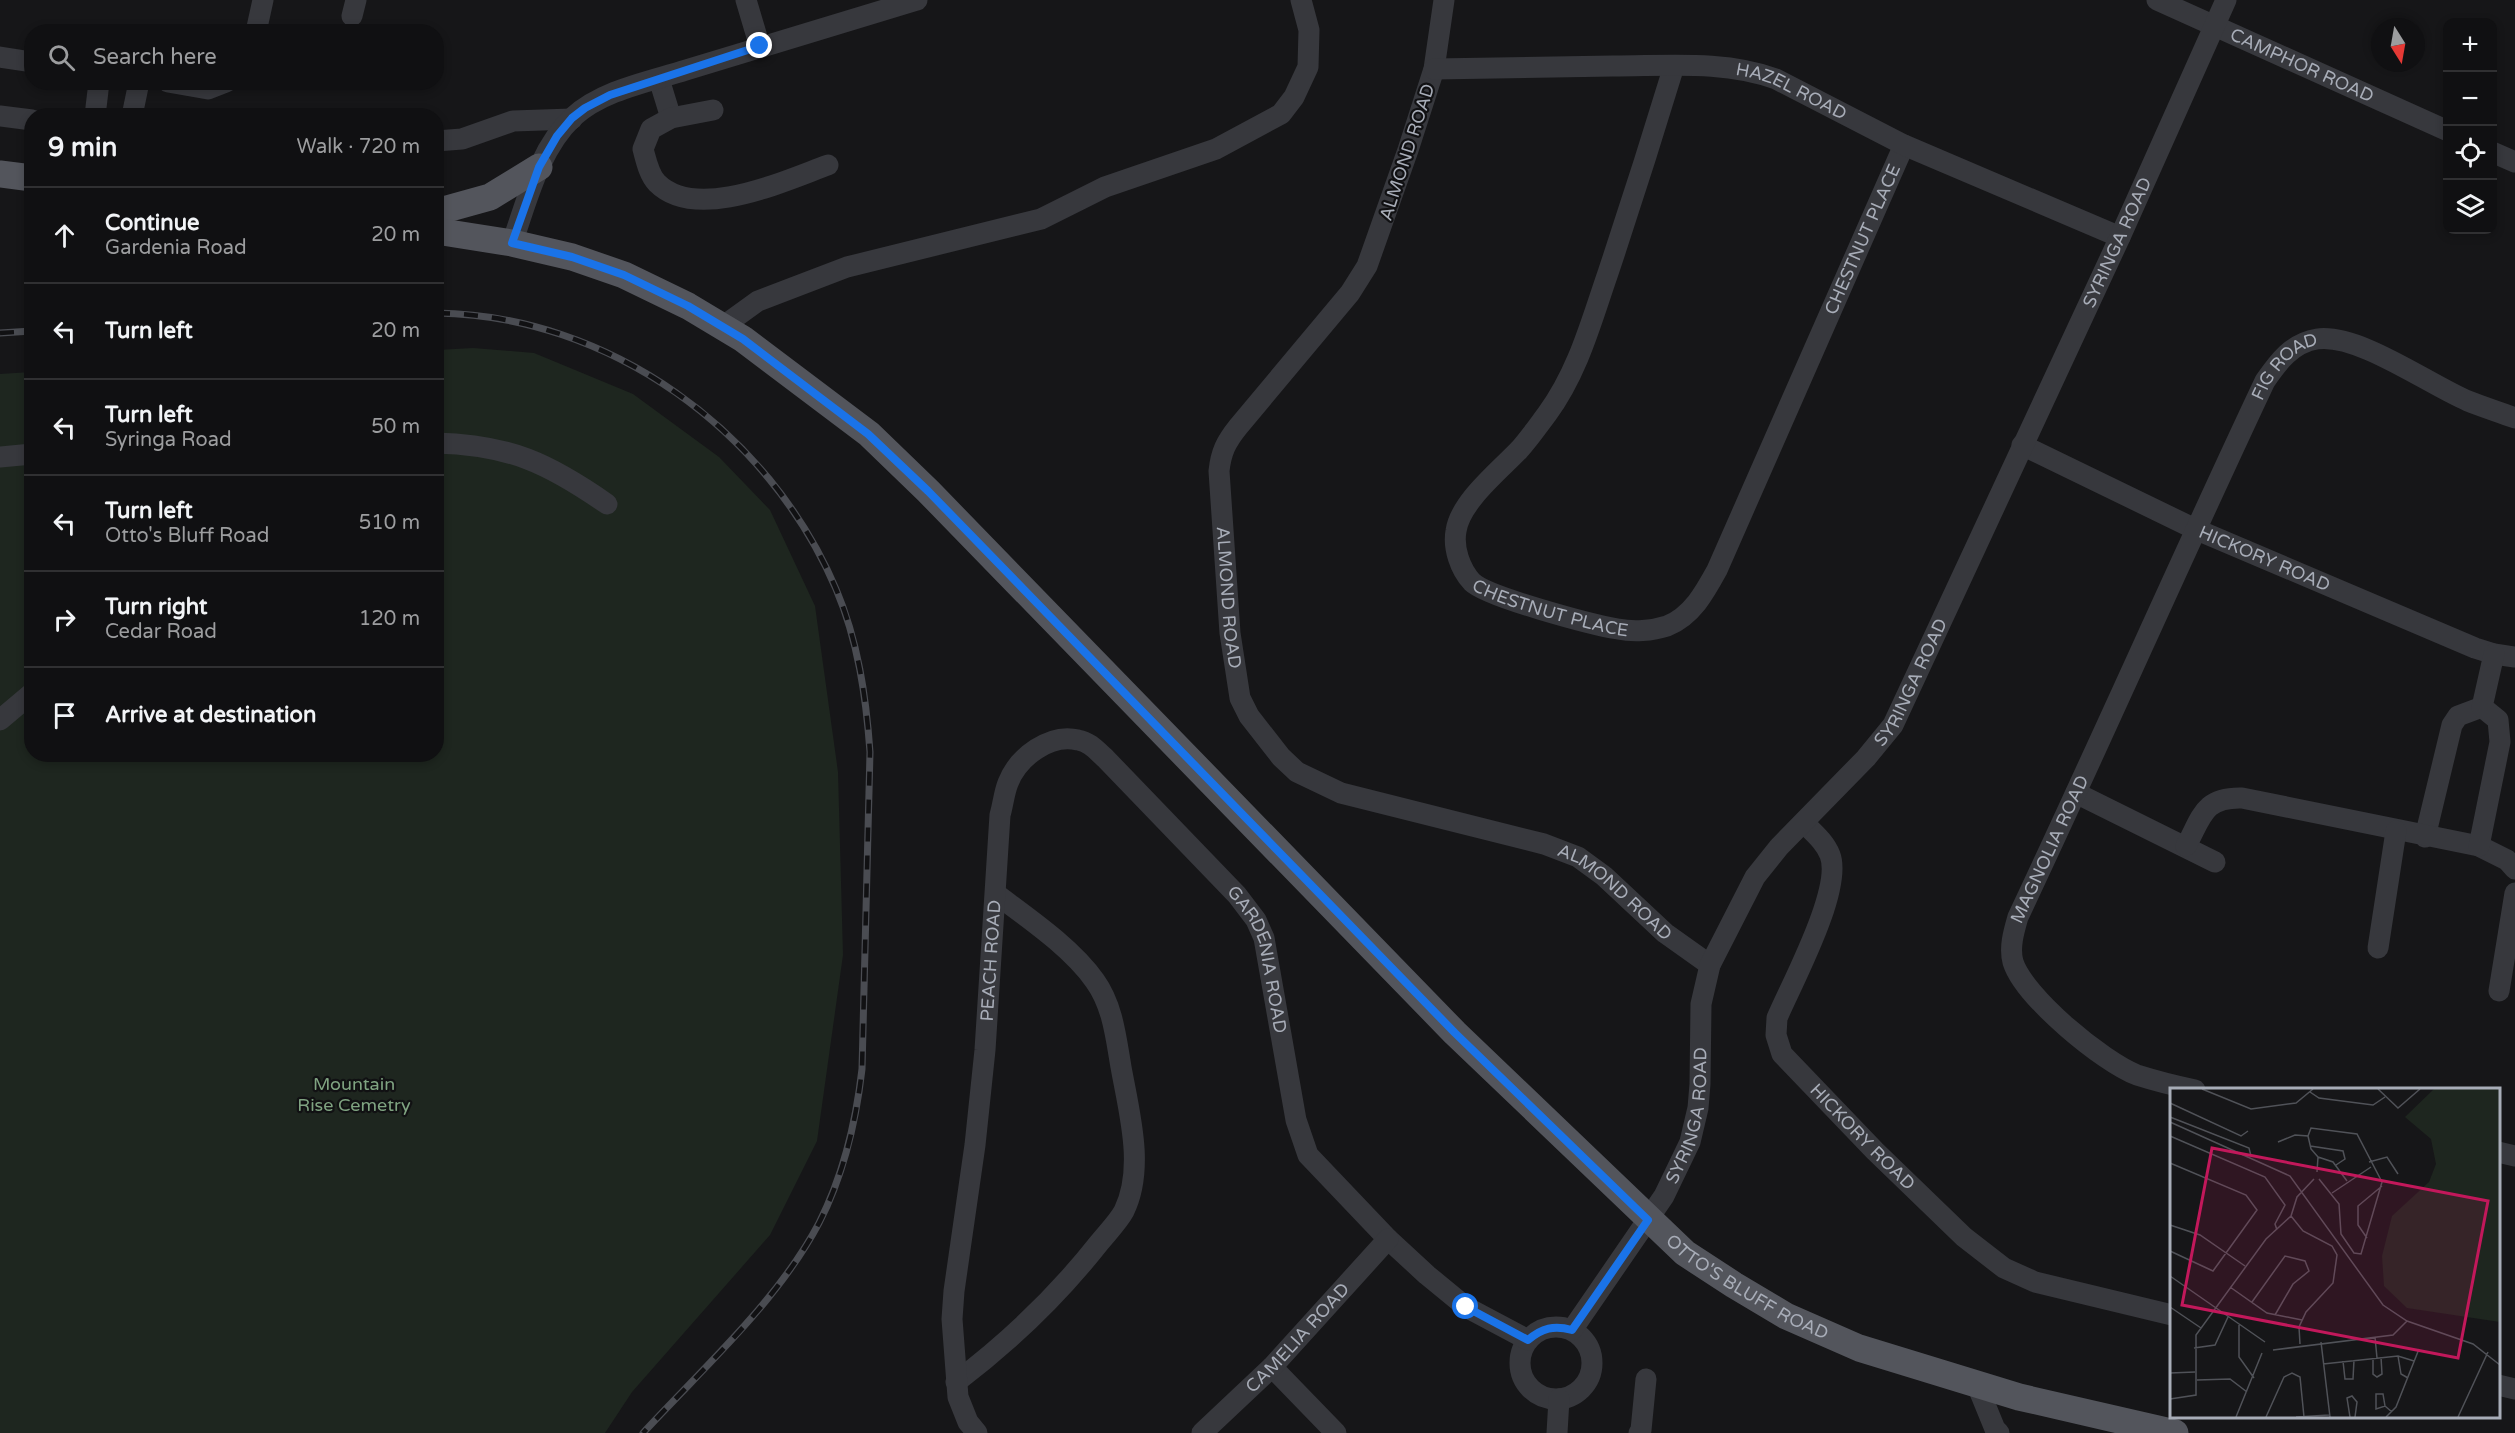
<!DOCTYPE html>
<meta charset="utf-8">
<style>
:root{--surface:#101012;--page:#1e1e20;--text:#f1f3f6;--muted:#9c9d9f;--line:#303032}
body{margin:0;font-family:"Varela Round",sans-serif;background:var(--page);color:var(--text)}
.controls{position:absolute;right:18px;top:18px;display:grid;overflow:hidden;border-radius:12px;box-shadow:0 3px 9px #0003}
.controls button{width:54px;height:54px;display:grid;place-items:center;padding:0;border:0;border-bottom:2px solid var(--line);background:var(--surface);color:var(--text);font:30px sans-serif}
.compass{position:absolute;left:2371px;top:18px;width:54px;height:54px;border-radius:50%;background:var(--surface);box-shadow:0 3px 9px #0003;rotate:169deg}
.stop{position:absolute;width:18px;height:18px;margin:-14px;border:4px solid #1a73e8;border-radius:50%;background:#fff}
.stop.end{background:#1a73e8;border-color:#fff;box-shadow:0 2px 6px #0008}
.list{margin:0;padding:0;list-style:none}
h2{display:flex;justify-content:space-between;align-items:center;height:78px;margin:0;padding:0 24px;font-size:26px}
h2 small{font-size:20px;font-weight:400;color:var(--muted)}
.list li{display:grid;grid-template-columns:39px 1fr auto;gap:18px;align-items:center;box-sizing:border-box;height:96px;padding:0 24px;border-top:2px solid var(--line)}
.list b{display:block;font-size:22px;white-space:nowrap}
.list p{margin:0;font-size:20px;white-space:nowrap;color:var(--muted)}
.list em{font-size:20px;font-style:normal;color:var(--muted)}
.icon{flex:none;width:33px;height:33px;fill:none;stroke:currentColor;stroke-width:2;stroke-linecap:round;stroke-linejoin:round}
.map{position:relative;flex:none;width:2515px;height:1433px;overflow:hidden}
.search{position:absolute;background:var(--surface);box-shadow:0 3px 9px #0003;left:24px;top:24px;width:420px;height:66px;display:flex;align-items:center;gap:15px;box-sizing:border-box;padding:0 21px;border-radius:24px;color:var(--muted);font-size:22px}
.panel{position:absolute;background:var(--surface);box-shadow:0 3px 9px #0003;left:24px;top:108px;width:420px;height:654px;border-radius:24px}
.map>svg:first-child{display:block}
.green{fill:#1e261f}
.lines{fill:none;stroke-linecap:round;stroke-linejoin:round}
.minor{stroke:#37383d;stroke-width:21}
.major{stroke:#53555c;stroke-width:27}
.rail-casing{stroke:#4a4c52;stroke-width:7}
.rail{stroke:#111113;stroke-width:4.5;stroke-dasharray:14;stroke-linecap:butt}
.route{stroke:#1a73e8;stroke-width:8}
.labels{text-anchor:middle;stroke-width:4.5;stroke-linejoin:round;paint-order:stroke}
.street-label{font-size:18px;fill:#a8adb8;stroke:#111113}
.park-label{font-size:18px;fill:#7fa381;stroke:#111113}
.inset-road{fill:none;stroke:#505258;stroke-width:1.5}
.view{fill:#c2185b;fill-opacity:0.15;stroke:#c2185b;stroke-width:3}
.inset-edge{fill:none;stroke:#a8adb8;stroke-width:3}
</style>
<div class="map">
<svg width="2515" height="1433" viewBox="0 0 2515 1433">
<rect width="100%" height="100%" fill="#161618"/>
<path class="green" d="M473,348L534,353L633,394L719,457L770,510L815,606L838,772L843,955L817,1141L770,1235L632,1392L605,1433H0V374L31,372L32,754H436L437,350Z"/>
<g class="lines">
<g class="minor">
<path d="M746,0L760,47"/>
<path id="s1" d="M1444,0L1434,69L1408,150L1367,266L1350,293L1238,427C1226,442 1221,452 1219,471L1230,633L1240,698L1249,716L1281,757L1297,772L1341,793L1544,844L1578,857L1604,876L1665,933L1710,965"/>
<path id="s2" d="M2157,0L2448,131"/>
<path d="M352,16L356,0"/>
<path d="M256,32L263,0"/>
<path d="M0,57L32,62"/>
<path id="s3" d="M1674,66C1653,135 1631,204 1608,273C1591,322 1578,372 1547,414C1538,426 1529,439 1519,450C1499,471 1460,502 1456,531C1453,548 1460,569 1472,582C1487,597 1593,625 1618,629C1633,632 1652,631 1667,626C1692,616 1705,592 1717,570L1904,145"/>
<path id="s4" d="M1434,69C1494,68 1554,67 1613,66C1667,66 1725,60 1776,79L1904,145L2120,237"/>
<path d="M659,79L671,118"/>
<path d="M168,82L208,89L226,82"/>
<path d="M713,110L671,118L651,129L643,149C646,160 649,175 657,183C696,222 784,181 828,165"/>
<path d="M0,116L32,120"/>
<path d="M95,116L99,82"/>
<path d="M132,116L139,82"/>
<path d="M436,141L462,139L513,121L572,119"/>
<path d="M2492,152L2515,162"/>
<path d="M512,243C527,201 539,149 573,117C603,90 648,82 686,70C763,46 840,23 917,0"/>
<path d="M722,327L758,301L847,267L1041,219L1105,187L1216,149L1281,114L1294,97L1308,67L1309,30L1301,0"/>
<path d="M436,443C510,445 548,463 607,504"/>
<path id="s5" d="M2022,445L2195,529L2475,648L2494,654L2515,657"/>
<path d="M0,457L32,454"/>
<path d="M0,720L32,693"/>
<path d="M2076,793L2215,862"/>
<path id="s6" d="M1804,823C1814,833 1825,842 1830,855C1843,889 1792,983 1777,1018L1776,1035L1782,1054L1875,1151L1964,1237L2004,1268L2035,1282L2172,1315"/>
<path d="M2425,837L2452,725L2458,716L2482,707"/>
<path d="M2186,846C2202,817 2203,797 2242,798L2479,846L2507,860L2515,869"/>
<path d="M2479,846L2500,742L2498,720L2482,707L2494,654"/>
<path d="M2378,948L2396,831"/>
<path d="M2499,991L2515,893"/>
<path id="s7" d="M2195,1090C2176,1086 2156,1081 2137,1075C2103,1062 2024,997 2013,962C2009,947 2014,931 2018,917C2102,739 2181,559 2265,381C2278,362 2292,343 2317,339C2358,333 2428,384 2468,401C2483,407 2499,412 2515,418"/>
<path d="M2498,1152L2515,1156"/>
<circle cx="1556" cy="1363" r="36"/>
<path id="s8" d="M1572,1330L1664,1196L1690,1142L1698,1108L1700,1084L1701,1004L1710,965L1755,877L1779,847L1866,758L1893,725L2120,237L2226,0"/>
<path d="M1272,1367L1336,1433"/>
<path d="M956,1382C1009,1342 1058,1295 1099,1243C1107,1233 1118,1222 1124,1211C1145,1168 1129,1112 1121,1067C1116,1038 1113,1006 1095,981C1072,948 1028,918 996,894"/>
<path d="M1977,1385L1995,1429L1999,1433"/>
<path d="M2498,1385L2515,1389"/>
<path id="s9" d="M977,1433L968,1422L958,1397L952,1319L954,1291L975,1145L985,1050L1000,815C1003,805 1004,793 1008,783C1018,757 1050,733 1078,740C1090,742 1097,751 1105,758L1237,895L1256,920L1264,938L1296,1120L1308,1155L1388,1239L1427,1275L1466,1307L1528,1340"/>
<path id="s10" d="M1202,1433L1272,1367L1388,1239"/>
<path d="M1557,1433L1559,1399"/>
<path d="M1639,1433L1641,1430L1646,1379"/>
</g>
<g class="major">
<path d="M0,174L32,178"/>
<path d="M436,212L490,197L539,167"/>
<path id="s11" d="M436,231L512,243L572,257L624,275L688,306L743,339L869,434L928,491L1455,1033L1685,1253L1734,1285L1786,1316L1859,1348L2019,1397L2175,1433"/>
</g>
<defs>
<path id="rail" d="M436,313C609,315 769,431 836,589C858,641 866,696 870,752L862,1069C856,1122 844,1174 819,1223C778,1301 703,1368 643,1433
M0,333L32,331"/>
</defs>
<use href="#rail" class="rail-casing"/>
<use href="#rail" class="rail"/>
</g>
<g class="lines">
<path class="route" d="M760,46L610,95L585,108L572,118L557,136L539,167L512,243L572,257L624,275L688,306L743,339L868,434L928,491L1455,1033L1648,1220L1572,1330C1554,1325 1542,1328 1528,1340L1466,1307"/>
</g>
<g class="labels">
<g class="street-label">
<text dy="6" stroke="none"><textPath href="#s2" startOffset="159">CAMPHOR ROAD</textPath></text>
<text dy="6" stroke="none"><textPath href="#s4" startOffset="362">HAZEL ROAD</textPath></text>
<text transform="translate(1407 152) rotate(-72)" y="6">ALMOND ROAD</text>
<text dy="6" stroke="none"><textPath href="#s3" startOffset="1218">CHESTNUT PLACE</textPath></text>
<text dy="6" stroke="none"><textPath href="#s8" startOffset="1238">SYRINGA ROAD</textPath></text>
<text dy="6" stroke="none"><textPath href="#s7" startOffset="891">FIG ROAD</textPath></text>
<text dy="6" stroke="none"><textPath href="#s5" startOffset="268">HICKORY ROAD</textPath></text>
<text dy="6" stroke="none"><textPath href="#s1" startOffset="660">ALMOND ROAD</textPath></text>
<text dy="6" stroke="none"><textPath href="#s3" startOffset="660">CHESTNUT PLACE</textPath></text>
<text dy="6" stroke="none"><textPath href="#s8" startOffset="752">SYRINGA ROAD</textPath></text>
<text dy="6" stroke="none"><textPath href="#s7" startOffset="351">MAGNOLIA ROAD</textPath></text>
<text dy="6" stroke="none"><textPath href="#s1" startOffset="1200">ALMOND ROAD</textPath></text>
<text dy="6" stroke="none"><textPath href="#s9" startOffset="1040">GARDENIA ROAD</textPath></text>
<text dy="6" stroke="none"><textPath href="#s9" startOffset="480">PEACH ROAD</textPath></text>
<text dy="6" stroke="none"><textPath href="#s8" startOffset="248">SYRINGA ROAD</textPath></text>
<text dy="6" stroke="none"><textPath href="#s6" startOffset="368">HICKORY ROAD</textPath></text>
<text dy="6" stroke="none"><textPath href="#s11" startOffset="1714">OTTO'S BLUFF ROAD</textPath></text>
<text dy="6" stroke="none"><textPath href="#s10" startOffset="135">CAMELIA ROAD</textPath></text>
</g>
<g class="park-label">
<text x="354" y="1090">Mountain<tspan x="354" dy="21">Rise Cemetry</tspan></text>
</g>
</g>
<g transform="translate(2170 1088)">
<rect width="330" height="330" fill="#161618"/>
<path d="M264,1H330V234L237,220L214,198L212,168L222,128L259,94L266,76L261,51L235,29Z" fill="#1e261f"/>
<path class="inset-road" d="M32,1L81,21L126,15L143,1M208,1L228,20L250,1M140,4L149,10L203,17L215,9M0,15L71,48L78,43M0,29L79,60L81,68M0,34L120,88L213,217L237,233L303,256L330,277M0,48L95,89L115,117L105,136L107,142M138,48L141,40L187,46L212,94L191,166L184,165L171,146L169,116L149,91M108,54L125,47L138,48L141,61L148,69L147,84M140,58L173,63L175,71L166,77M148,69L163,74L177,93M199,74L217,69L228,86M0,75L76,107L87,122L43,183L0,163M162,105L201,79M121,128L133,143L162,158L167,167L163,195L136,224L129,239L130,256M0,137L30,147L75,178M197,150L188,137V118L212,98M0,188L95,254M60,199L97,225L132,232M82,214L115,168L135,173L139,183L123,196L105,227M0,219L31,240M69,237V269L84,290M205,249L207,270M151,254L160,329M24,260L45,257L58,229M103,262L223,247L237,233M228,268L231,286L238,290M203,270V286L207,289L212,286L211,269M173,273L175,291H183L184,272M153,276L228,268L244,273M0,285L25,284M27,292L60,291L77,304M0,311L26,307V247L96,151L121,128L127,109L144,91M215,318L213,306H206V321L215,318L222,324M66,329L92,265M96,329L114,289L122,285L130,289L134,329M126,329L159,327M180,329L177,310L182,308L187,314L185,329M216,329L226,319L249,261M288,329L318,264"/>
<path class="view" d="M42,60L318,113L288,270L12,217Z"/>
<rect width="330" height="330" class="inset-edge"/>
</g>
</svg>
<div class="controls">
<button>+</button>
<button>−</button>
<button><svg class="icon" aria-label="locate" viewBox="0 0 24 24"><circle cx="12" cy="12" r="6"/><path d="M12 2v4M12 18v4M2 12h4M18 12h4"/></svg></button>
<button><svg class="icon" aria-label="layers" viewBox="0 0 24 24"><path d="M12 4l9 5-9 5-9-5zM3 14l9 5 9-5"/></svg></button>
</div>
<svg class="compass" viewBox="-18 -18 36 36"><path d="M0-13l5 13h-10z" fill="#e53935"/><path d="M0 13l5-13h-10z" fill="#9c9d9f"/></svg>
<div class="stop" style="left:1466px;top:1307px"></div>
<div class="stop end" style="left:760px;top:46px"></div>
<div class="search"><svg class="icon" aria-label="search" viewBox="0 0 24 24"><circle cx="10" cy="10" r="6"/><path d="M15 15l6 6"/></svg>Search here</div>
<section class="panel">
<h2>9 min<small>Walk · 720 m</small></h2>
<ul class="list">
<li><svg class="icon" aria-label="ahead" viewBox="0 0 24 24"><path d="M12 20V5M6 11l6-6 6 6"/></svg><div><b>Continue</b><p>Gardenia Road</p></div><em>20 m</em></li>
<li><svg class="icon" aria-label="left" viewBox="0 0 24 24"><path d="M17 20v-9H6M10 6l-5 5 5 5"/></svg><div><b>Turn left</b></div><em>20 m</em></li>
<li><svg class="icon" aria-label="left" viewBox="0 0 24 24"><path d="M17 20v-9H6M10 6l-5 5 5 5"/></svg><div><b>Turn left</b><p>Syringa Road</p></div><em>50 m</em></li>
<li><svg class="icon" aria-label="left" viewBox="0 0 24 24"><path d="M17 20v-9H6M10 6l-5 5 5 5"/></svg><div><b>Turn left</b><p>Otto's Bluff Road</p></div><em>510 m</em></li>
<li><svg class="icon" aria-label="right" viewBox="0 0 24 24"><path d="M7 20v-9h11M14 6l5 5-5 5"/></svg><div><b>Turn right</b><p>Cedar Road</p></div><em>120 m</em></li>
<li><svg class="icon" aria-label="arrive" viewBox="0 0 24 24"><path d="M6 21V4h12l-3 4 3 4H6"/></svg><div><b>Arrive at destination</b></div></li>
</ul>
</section>
</div>
